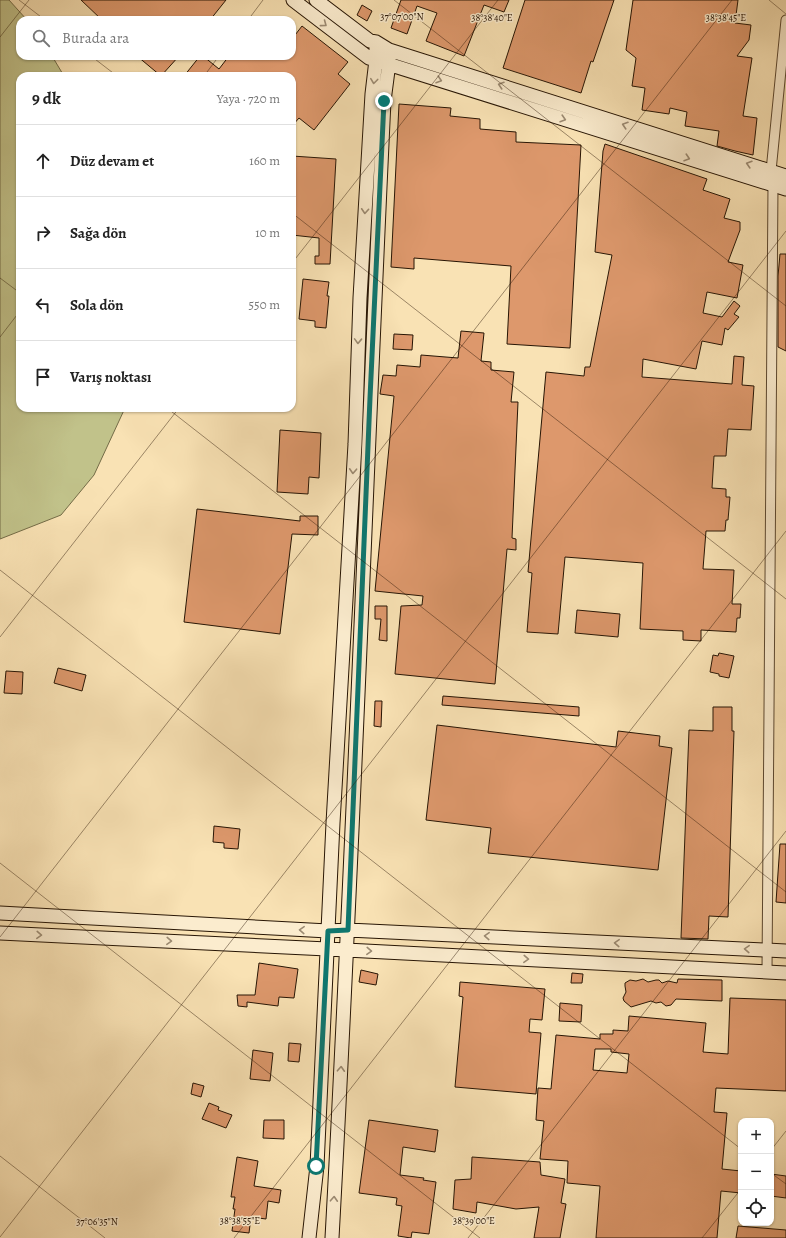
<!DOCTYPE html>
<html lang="tr">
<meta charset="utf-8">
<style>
:root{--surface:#fff;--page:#f2f2f2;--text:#222;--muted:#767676;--line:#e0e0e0}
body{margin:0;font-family:Alegreya,serif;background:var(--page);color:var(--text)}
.controls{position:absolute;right:12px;bottom:12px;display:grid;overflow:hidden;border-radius:8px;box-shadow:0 1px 3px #0004}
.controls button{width:36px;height:36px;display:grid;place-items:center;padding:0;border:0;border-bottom:1px solid var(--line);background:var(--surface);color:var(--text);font:20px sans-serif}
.stop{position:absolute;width:12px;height:12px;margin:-9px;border:3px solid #0f766e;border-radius:50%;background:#fff}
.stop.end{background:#0f766e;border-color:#fff;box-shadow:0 1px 4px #0008}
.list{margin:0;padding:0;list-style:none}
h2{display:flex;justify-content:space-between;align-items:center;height:52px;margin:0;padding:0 16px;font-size:17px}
h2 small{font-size:13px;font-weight:400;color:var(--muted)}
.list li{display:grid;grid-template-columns:26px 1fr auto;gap:12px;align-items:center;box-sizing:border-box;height:72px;padding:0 16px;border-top:1px solid var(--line)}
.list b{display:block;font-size:15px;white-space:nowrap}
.list em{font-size:13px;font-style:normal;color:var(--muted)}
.icon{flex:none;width:22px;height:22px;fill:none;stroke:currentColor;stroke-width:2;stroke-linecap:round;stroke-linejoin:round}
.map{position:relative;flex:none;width:786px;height:1238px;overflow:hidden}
.search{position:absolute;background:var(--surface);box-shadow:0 1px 3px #0004;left:16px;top:16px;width:280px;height:44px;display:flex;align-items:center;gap:10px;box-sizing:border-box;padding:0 14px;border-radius:12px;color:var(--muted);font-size:15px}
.panel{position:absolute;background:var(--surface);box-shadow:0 1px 3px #0004;left:16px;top:72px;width:280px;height:340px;border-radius:12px}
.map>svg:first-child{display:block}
.green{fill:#c1c28a;stroke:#746c47}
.building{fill:#dd986c;stroke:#271504;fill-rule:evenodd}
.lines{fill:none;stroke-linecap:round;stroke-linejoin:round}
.street-casing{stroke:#5c4830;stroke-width:11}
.secondary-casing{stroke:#271504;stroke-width:15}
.street{stroke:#fbecce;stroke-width:9}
.secondary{stroke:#fbecce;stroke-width:13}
.oneway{stroke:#9c8b73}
.route{stroke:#0f766e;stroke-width:5}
.ticks{fill:none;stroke:#271504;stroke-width:1;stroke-opacity:0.45}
.ticks-label{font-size:10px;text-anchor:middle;fill:#271504;stroke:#fbecce;stroke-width:3;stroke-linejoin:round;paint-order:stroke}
</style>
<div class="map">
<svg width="786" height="1238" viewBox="0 0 786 1238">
<rect width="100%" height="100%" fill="#f9e2b4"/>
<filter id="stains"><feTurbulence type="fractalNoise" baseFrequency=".005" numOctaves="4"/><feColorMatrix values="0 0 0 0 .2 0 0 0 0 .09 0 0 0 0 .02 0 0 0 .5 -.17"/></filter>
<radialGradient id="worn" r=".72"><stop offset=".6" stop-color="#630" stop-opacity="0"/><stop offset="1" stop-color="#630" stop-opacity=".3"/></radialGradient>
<path class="green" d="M0,0H9L27,20H20V56H52L64,76H20V408H125L94,475L61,515L0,539Z"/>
<path class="building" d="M81,0H226L210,20H102Z
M401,0H509L504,12L484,5L464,56L426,41L437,13L417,6L407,34L391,28Z
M525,0H614L593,62L591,61L581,93L503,68Z
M633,0H738L735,23L751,25L749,40L737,56L752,58L743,116L757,118L753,155L735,151L717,146L719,131L685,126L687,112L670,108L669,114L642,110L645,88L632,86L636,58L626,50Z
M362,5L372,11L367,21L357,15Z
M302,26L348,62L338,74L350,84L314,130L299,118L292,126V76H184L200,56H203L219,69L229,56H292V39Z
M137,56H179L161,76Z
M399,104L451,108L450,116L480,119V129L516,132V142L581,145L570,348L507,344L511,266L414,258V269L391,267Z
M605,144L707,179L703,190L730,199L724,218L740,222V230L728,262L743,265L737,298L707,292L703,313L722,317L734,301L740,306L734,314L739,317L728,330L725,328L722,345L702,341L696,369L643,359L642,377L732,384L734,356L744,357L742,385L754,386L751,430L728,429L726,456H714L712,488L726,489V497H730L728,520H726L725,531H706L703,569L734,570L732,604H741L740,618H737L736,632L701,630V641L683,640V631L640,629L643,563L565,557L558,634L527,632L532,573L528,572L546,372L584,376L585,367H590L612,255L595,252L603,151Z
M292,156L336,159L330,264H315V256H319V238L292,235Z
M780,254H786V351L778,347V276Z
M303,279L329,282L327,296H329L326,328L315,327V321L299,319Z
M461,331L484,333L481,361L491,362V370L514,372L511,402H518L512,538L516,539V550L507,549L495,684L395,674L401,606L422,605L423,596L375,591L394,396L380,394L383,375L396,376L397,365L420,367L421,355L458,358Z
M394,334L413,335L412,350L393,349Z
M280,430L321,433L319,478L309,477L308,494L277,492Z
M197,509L300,521V516H318V535L292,534L280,634L184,622Z
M375,606H387V641L379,640L381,619H375Z
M577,610L620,614L618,637L575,633Z
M719,653L734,656L729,678L719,676V674L710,672L713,655L718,656Z
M58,668L86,675L82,691L54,683Z
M6,671L23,672L22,694L4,693Z
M443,696L579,707V716L442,705Z
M375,701H382L381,727L374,726Z
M713,707H732V731H734L728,917L709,916L708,939L681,938L689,730L713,731Z
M437,725L616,747L618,731L660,736L659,746L672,748L658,870L488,853L491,828L426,820Z
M214,826L240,829L238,849L224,848V843L213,842Z
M780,844H786V903L776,902Z
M259,963L298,969L294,998L279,997L278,1006L247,1002V1007L238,1006L237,995H255Z
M361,970L378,974L376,985L359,982Z
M572,973L583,974L582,983H571Z
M643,979L648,982L656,980H659L662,983L668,981L677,983L678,979L722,980V1001L676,999L671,1005L666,1006L661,1002L656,1003L651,1001L631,1007L624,1001L623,998L626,992L625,986V983L630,980L636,981Z
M460,982L545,989L542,1020L530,1019L529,1032L541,1033L536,1094L455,1087L463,997L459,996Z
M730,998L786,1000V1091L716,1088L714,1112L727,1113L722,1169L741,1171V1193L721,1191L717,1238H596L600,1186L567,1183L568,1161L540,1159L544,1121L536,1120L538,1088L551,1089L556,1035L600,1039V1034H613V1030L628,1031L629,1016L706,1023L703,1052L728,1054ZM595,1049H611V1052L629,1054L627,1073L593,1070Z
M560,1003L582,1005L581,1022L559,1021Z
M289,1043L301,1044L299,1062L288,1061Z
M253,1050L273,1053L270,1081L250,1079Z
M193,1083L204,1086L201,1097L191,1094Z
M209,1103L219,1107L218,1110L232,1115L226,1128L202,1119Z
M264,1120H284V1139L263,1138Z
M369,1120L438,1130L435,1152L403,1147L400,1175L424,1178L423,1180L436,1182L429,1234L412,1232L411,1238L398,1236L402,1206L396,1205L397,1198L359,1193Z
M237,1157L258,1161L254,1186L281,1190L279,1203L268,1201L266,1219L251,1217L249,1233L232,1231L235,1209H233L235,1197H231Z
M472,1157L540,1162L541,1175L565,1179L561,1203L566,1204L560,1238H534L539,1207L516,1209L477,1202L476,1213L453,1209L455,1180L471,1179Z
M771,1174L786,1176V1198L771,1196Z
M738,1226L786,1230V1238H736Z"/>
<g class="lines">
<defs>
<path id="street" d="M767,972L773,185L771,171L786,20"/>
<path id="secondary" d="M293,0L369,58L786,189
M316,0L370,41L376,42L389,50L786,176
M0,913L328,931L348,930L786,951
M0,933L327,949L786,973
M309,1238L317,1166L333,823L355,444L360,298L372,94L376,60V42
M332,1238C353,859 366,480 384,101L389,63V50"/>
</defs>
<use href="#street" class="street-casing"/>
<use href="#secondary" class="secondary-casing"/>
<use href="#street" class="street"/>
<use href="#secondary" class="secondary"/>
</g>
<defs><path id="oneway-chevron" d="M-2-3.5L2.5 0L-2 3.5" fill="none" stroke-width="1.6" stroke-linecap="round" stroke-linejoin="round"/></defs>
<g class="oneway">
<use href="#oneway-chevron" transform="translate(324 24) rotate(37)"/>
<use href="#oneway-chevron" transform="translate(439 80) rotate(18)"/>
<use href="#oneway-chevron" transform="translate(374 81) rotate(97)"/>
<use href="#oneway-chevron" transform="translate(501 85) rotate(-162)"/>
<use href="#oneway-chevron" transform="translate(563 119) rotate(17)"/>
<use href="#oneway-chevron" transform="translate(625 125) rotate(-162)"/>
<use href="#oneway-chevron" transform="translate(687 158) rotate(18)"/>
<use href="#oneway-chevron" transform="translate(749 164) rotate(-163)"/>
<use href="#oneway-chevron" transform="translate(365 211) rotate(94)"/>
<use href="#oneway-chevron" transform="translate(358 341) rotate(92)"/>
<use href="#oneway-chevron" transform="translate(353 471) rotate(93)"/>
<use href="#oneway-chevron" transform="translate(302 930) rotate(-177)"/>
<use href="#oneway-chevron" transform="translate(39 935) rotate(3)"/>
<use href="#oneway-chevron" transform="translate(487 936) rotate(-177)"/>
<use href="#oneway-chevron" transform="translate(169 941) rotate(3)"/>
<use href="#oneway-chevron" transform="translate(617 943) rotate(-177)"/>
<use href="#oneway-chevron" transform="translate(747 949) rotate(-177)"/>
<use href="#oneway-chevron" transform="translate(369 951) rotate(3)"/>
<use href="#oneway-chevron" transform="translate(526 959) rotate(3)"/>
<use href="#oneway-chevron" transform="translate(341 1069) rotate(-87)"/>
<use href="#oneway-chevron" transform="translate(334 1199) rotate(-87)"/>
</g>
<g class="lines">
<path class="route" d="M316,1166L328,931L348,930L370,398L384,101"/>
</g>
<path class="ticks" d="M19,0L45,20M394,0L786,306M769,0L786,14M248,20L263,0M0,37L29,0M91,56L117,76M204,76L219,56M292,213L786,599M292,263L498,0M0,278L20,293M0,337L20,311M167,408L786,892M0,570L741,1149M0,637L179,408M0,863L480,1238M0,937L732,0M771,1150L786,1131M0,1156L105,1238M771,1173L786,1184M0,1237L786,231M234,1238L786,531M468,1238L786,831M702,1238L741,1189"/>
<g class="ticks-label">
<text x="402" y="20">37°07'00"N</text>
<text x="492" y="21">38°38'40"E</text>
<text x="726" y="21">38°38'45"E</text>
<text x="240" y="1224">38°38'55"E</text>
<text x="474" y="1224">38°39'00"E</text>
<text x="97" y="1225">37°06'35"N</text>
</g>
<rect width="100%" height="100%" filter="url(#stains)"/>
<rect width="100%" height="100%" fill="url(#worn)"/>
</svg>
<div class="controls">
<button>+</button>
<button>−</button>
<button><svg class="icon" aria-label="locate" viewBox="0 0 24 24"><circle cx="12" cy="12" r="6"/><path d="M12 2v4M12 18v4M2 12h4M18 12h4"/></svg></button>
</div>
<div class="stop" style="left:316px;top:1166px"></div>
<div class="stop end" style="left:384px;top:101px"></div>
<div class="search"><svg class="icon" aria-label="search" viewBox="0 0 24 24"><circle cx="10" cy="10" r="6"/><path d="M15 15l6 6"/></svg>Burada ara</div>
<section class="panel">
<h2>9 dk<small>Yaya · 720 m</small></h2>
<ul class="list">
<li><svg class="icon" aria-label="ahead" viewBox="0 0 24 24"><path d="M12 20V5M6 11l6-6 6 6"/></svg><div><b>Düz devam et</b></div><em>160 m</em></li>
<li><svg class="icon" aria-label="right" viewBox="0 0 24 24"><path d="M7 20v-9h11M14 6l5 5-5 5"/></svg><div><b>Sağa dön</b></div><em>10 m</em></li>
<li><svg class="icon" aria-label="left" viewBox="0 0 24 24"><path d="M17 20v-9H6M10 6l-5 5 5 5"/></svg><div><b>Sola dön</b></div><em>550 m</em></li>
<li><svg class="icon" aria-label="arrive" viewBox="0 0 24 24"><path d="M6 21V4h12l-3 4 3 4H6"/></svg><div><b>Varış noktası</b></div></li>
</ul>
</section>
</div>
